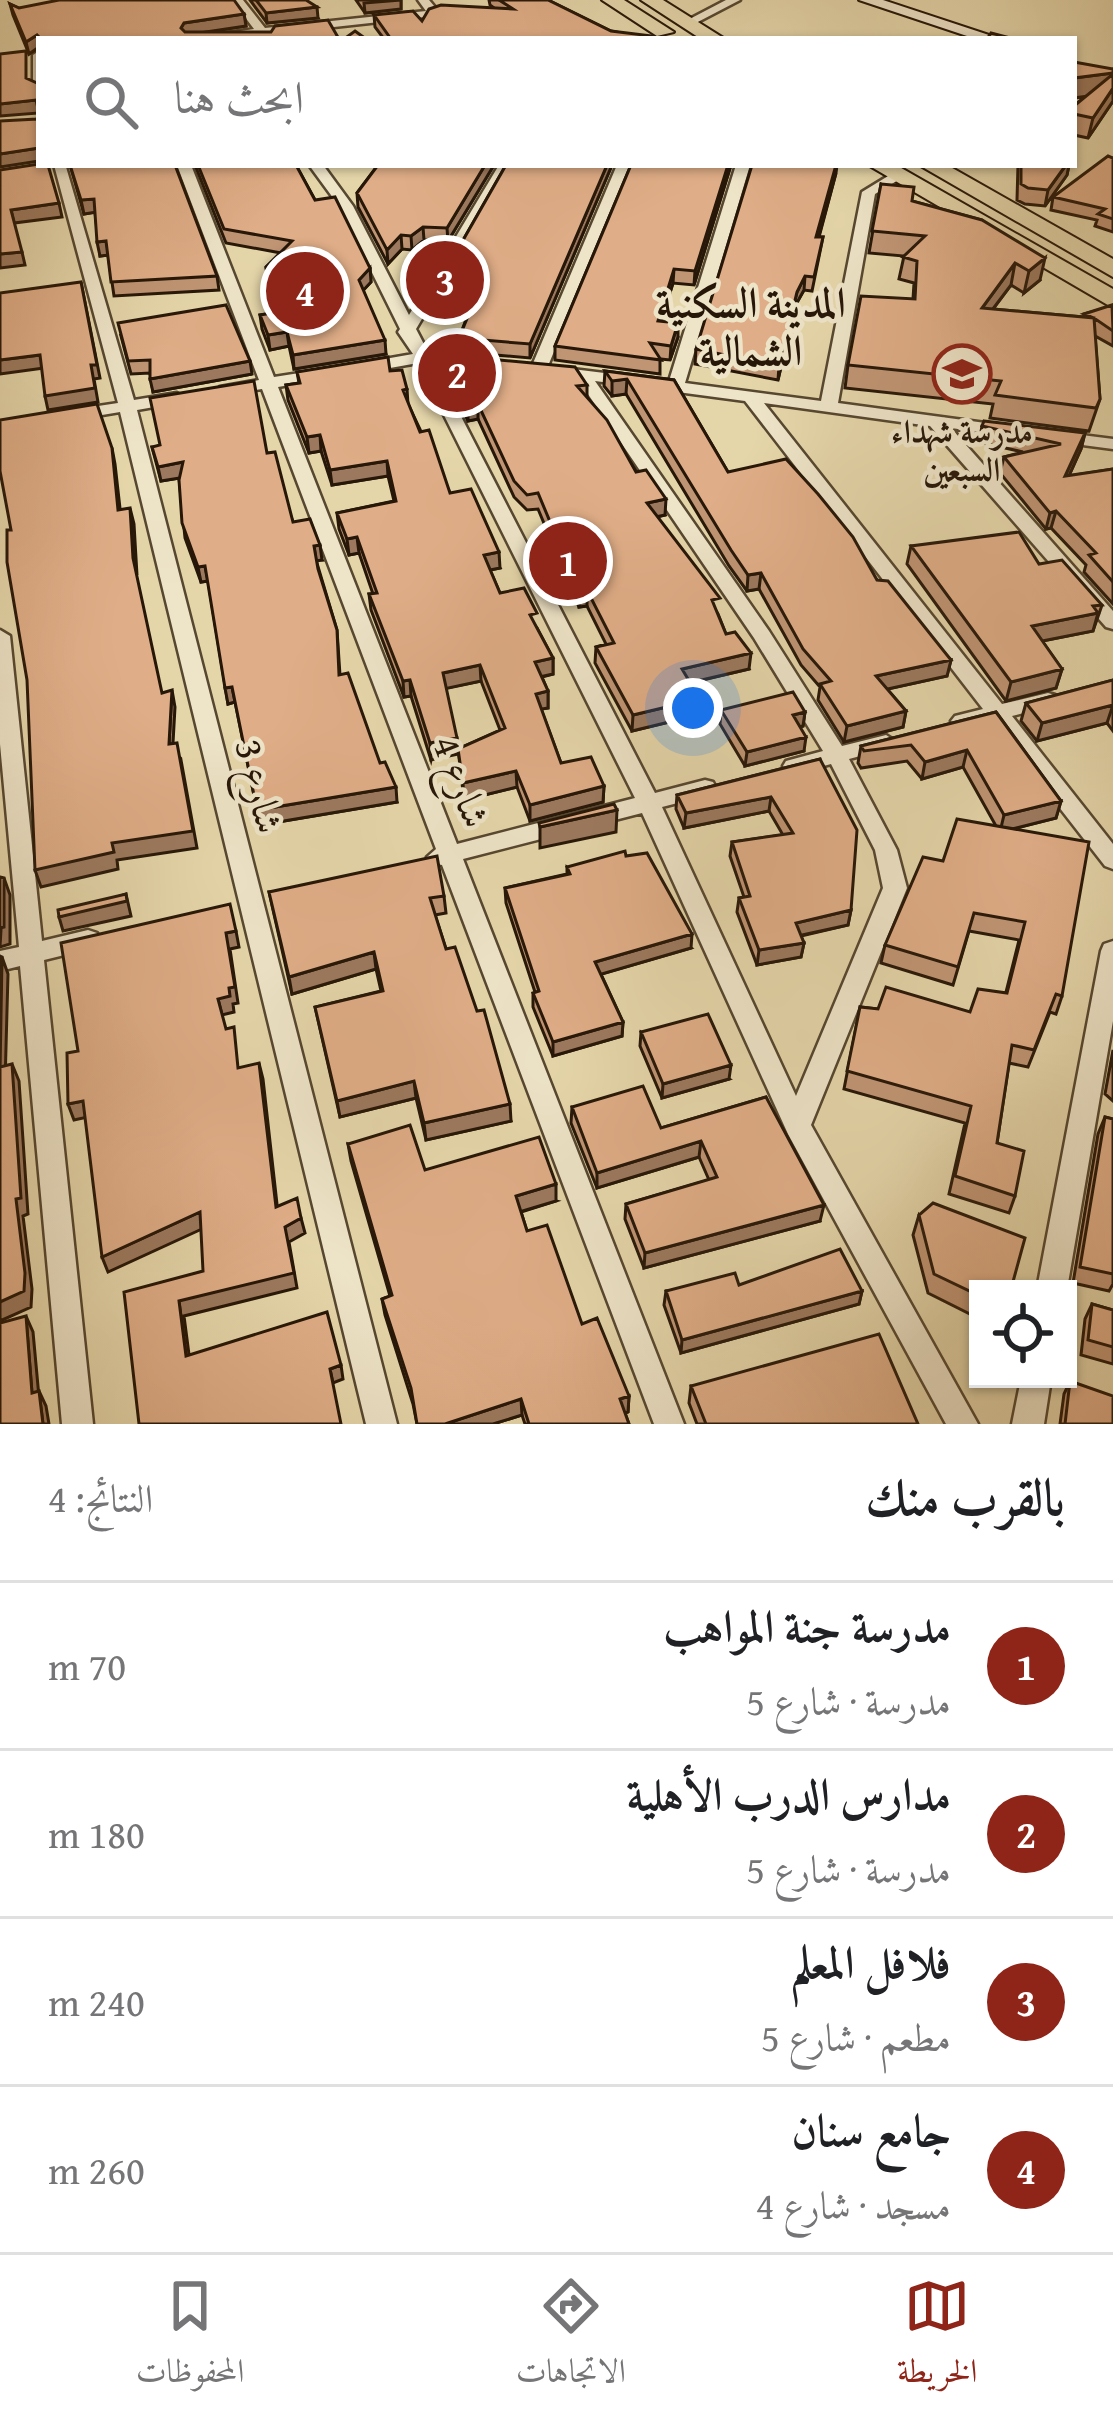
<!DOCTYPE html>
<html lang="ar">
<meta charset="utf-8">
<style>
:root{--surface:#fff;--page:#f6f6f6;--text:#202124;--muted:#757577;--line:#e0e0e0;--accent:#8f2418}
body{margin:0;font-family:"Gentium Book Plus",Amiri,serif;background:var(--page);color:var(--text);direction:rtl}
.controls{position:absolute;right:36px;bottom:36px;display:grid;overflow:hidden;border-radius:0px;box-shadow:0 3px 9px #0004}
.controls button{width:108px;height:108px;display:grid;place-items:center;padding:0;border:0;border-bottom:3px solid var(--line);background:var(--surface);color:var(--text);font:60px sans-serif}
.you{position:absolute;left:693px;top:708px;width:42px;height:42px;margin:-30px;border:9px solid #fff;border-radius:50%;background:#1a73e8;box-shadow:0 0 0 18px #1a73e833}
.badge{display:grid;place-items:center;width:78px;height:78px;border-radius:50%;background:var(--accent);color:#fff;font-size:39px;font-weight:700}
.pin{position:absolute;translate:-50% -50%;border:6px solid #fff;box-shadow:0 3px 12px #0006}
.list{margin:0;padding:0;list-style:none}
h2{display:flex;justify-content:space-between;align-items:center;height:156px;margin:0;padding:0 48px;font-size:51px}
h2 small{font-size:39px;font-weight:400;color:var(--muted)}
.list li{display:grid;grid-template-columns:78px 1fr auto;gap:36px;align-items:center;box-sizing:border-box;height:168px;padding:0 48px;border-top:3px solid var(--line)}
.list b{display:block;font-size:45px;white-space:nowrap}
.list p{margin:0;font-size:39px;white-space:nowrap;color:var(--muted)}
.list em{font-size:39px;font-style:normal;color:var(--muted)}
.icon{flex:none;width:66px;height:66px;fill:none;stroke:currentColor;stroke-width:2;stroke-linecap:round;stroke-linejoin:round}
.map{position:relative;flex:none;width:1113px;height:1424px;overflow:hidden;direction:ltr}
.search{position:absolute;background:var(--surface);box-shadow:0 3px 9px #0004;left:36px;right:36px;top:36px;height:132px;display:flex;align-items:center;gap:30px;box-sizing:border-box;padding:0 42px;border-radius:0px;color:var(--muted);font-size:45px}
.sheet{height:828px;background:var(--surface)}
nav{display:flex;justify-content:space-around;align-items:center;box-sizing:border-box;height:168px;border-top:3px solid var(--line);background:var(--surface);font-size:33px;color:var(--muted)}
nav a{display:grid;justify-items:center;gap:6px}
nav .on{color:var(--accent)}
.map>svg:first-child{display:block}
.lines{fill:none;stroke-linecap:round;stroke-linejoin:round}
.street-casing{stroke:#564730;stroke-width:5}
.secondary-casing{stroke:#271708;stroke-width:4}
.primary-casing{stroke:#271708;stroke-width:4}
.street{fill:#eee4c8;fill-rule:evenodd}
.secondary{fill:#eee4c8;fill-rule:evenodd}
.primary{fill:#e5d6aa;fill-rule:evenodd}
.wall{fill:#c09574;stroke:#271708;stroke-width:3}
.shaded-wall{fill:#9c795e;stroke:#271708;stroke-width:3}
.building{fill:#dfad87;stroke:#271708;stroke-width:3}
.labels{text-anchor:middle;stroke-width:9;stroke-linejoin:round;paint-order:stroke}
.far-poi-label{font-size:33px;font-weight:bold;fill:#271708;stroke:#eee4c8}
.street-label{font-size:39px;fill:#271708;stroke:#eee4c8}
.far-district-label{font-size:42px;font-weight:bold;fill:#271708;stroke:#eee4c8}
</style>
<div class="map">
<svg width="1113" height="1424" viewBox="0 0 1113 1424">
<rect width="100%" height="100%" fill="#e5d6aa"/>
<filter id="stains"><feTurbulence type="fractalNoise" baseFrequency=".00167" numOctaves="4"/><feColorMatrix values="0 0 0 0 .2 0 0 0 0 .09 0 0 0 0 .02 0 0 0 .5 -.17"/></filter>
<radialGradient id="worn" r=".72"><stop offset=".6" stop-color="#630" stop-opacity="0"/><stop offset="1" stop-color="#630" stop-opacity=".3"/></radialGradient>
<g class="lines">
<defs>
<path id="street" d="M232,0H243L265,28L426,11L418,0H429L440,13L434,16L270,34L272,39H262L259,35L187,39L254,29Z
M726,0H740L692,25L682,23Z
M39,51V94L33,90V55Z
M54,165L66,167L134,400L177,393L185,398L177,403L137,410L397,1424H366L120,412L72,420L64,415L72,410L118,403Z
M177,165H191L274,377L325,369L333,374L325,379L278,387L457,844L635,798L418,363L362,373L354,368L362,363L413,354L398,332L400,329L339,206L309,165H323L353,206L409,315L499,165H513L416,329L429,354L479,358L487,363L479,368L434,364L655,793L705,780L713,782L716,788L713,794L662,807L796,1096L883,888L875,850L831,764L794,774L786,771L783,766L786,761L823,751L754,638L577,378L539,373L531,368L617,165H631L548,366L669,381L736,165H750L685,383L821,401L862,192L893,173L905,176L875,194L838,403L1015,427L1018,431L1009,436L951,428L1113,611V629L1106,627L930,426L764,403L1002,704L1048,693L1055,695L1058,700L1055,705L1012,716L1113,844V869L1105,866L992,721L962,728L955,726L951,721L955,716L983,709L745,401L595,381L769,631L842,746L886,735L897,742L894,747L849,759L897,850L907,888L811,1125L978,1424H946L788,1134L642,813L463,859L684,1424H654L442,865L431,863L427,857L436,849L262,389L226,395L218,390L220,387L259,380Z
M1058,432L1113,439V449L1052,441V433Z
M0,630L10,636L42,941L88,930L97,933L100,940L97,947L44,960L93,1424H62L20,966L0,971V951L19,947L0,744Z
M1113,941V1021L1067,1289H1037L1101,951L1104,944Z
M1021,1379H1051L1044,1424H1012Z"/>
<path id="secondary" d="M859,0H883L1001,39H976Z"/>
<path id="primary" d="M602,0H624L674,32L657,36Z
M641,0H663L725,39H701Z
M868,165H896L1113,289V308Z
M919,165H947L1113,259V277Z"/>
</defs>
<use href="#street" class="street-casing"/>
<use href="#secondary" class="secondary-casing"/>
<use href="#primary" class="primary-casing"/>
<use href="#street" class="street"/>
<use href="#secondary" class="secondary"/>
<use href="#primary" class="primary"/>
</g>
<path class="wall" d="M250,0H306L318,18L267,23Z
M356,0H401V9L365,13Z
M489,0H548L611,31L652,39H384L375,27L374,15L422,21L494,8L490,5Z
M10,4L19,8L244,14L246,26L207,32L339,39H39V47L29,54L13,15Z
M1113,69V101L1088,138L1074,135V106L1086,96L1074,98Z
M1113,158V232L1095,226L1097,220L1051,210L1053,197Z
M70,165L217,276L219,290L114,296L108,255L100,256L95,212L84,214Z
M195,165H296L315,200L370,268L371,282L363,290L386,354L294,369L289,346L270,350L262,329L260,315L306,308L270,297L266,267L281,253L226,243Z
M378,165H494L448,241L424,240L412,250L402,249L388,264L358,207L357,193Z
M506,165H612L530,358L460,352L459,338L467,317L431,313L430,298Z
M631,165H731L694,285L673,283L661,321L678,337L670,360L660,359V374L555,360V346Z
M1018,165H1069L1067,175L1045,206L1025,204L1017,200Z
M836,173L819,237H823L812,291L804,290L795,306L778,380L695,364L696,349Z
M881,184L912,201L982,220L1040,280L1024,293L1011,285L993,309L1084,317V314L1113,306V346L1095,336L1100,399L1089,431L990,418L993,404L845,388L848,365L913,299L914,283L899,279L904,256L869,253Z
M121,336L252,374L153,392L150,373L131,374Z
M456,356L587,385V397L665,515L657,517L718,614L726,634L749,669L690,683L700,699L698,715L632,731L595,663L596,647L606,644L587,606L579,607L538,509L527,510L514,497L478,419L468,421L459,402L458,387L464,386L456,371Z
M390,371L407,389L408,404L450,493L500,568L490,570L500,593L537,628L553,658V674L542,677L548,691V708L541,709L561,763L604,786L603,802L530,821L517,787L464,800L458,749L500,730L481,681L446,688L431,760L411,696L404,697L371,610L369,594H373L359,553L349,555L339,529L337,513L394,501L388,476L332,485L321,451L309,453L288,400L286,385L299,383L297,372Z
M605,371L674,380L728,472L877,580L951,660L947,676L887,689L906,711L903,727L844,742L818,700L820,687L801,665L759,589L747,591L729,566L626,394L612,396L604,386Z
M982,426L1085,433L1081,449L1069,476L1113,469V604L1084,572L1086,565L1051,528L1046,529L1000,473L1004,457L1023,452L979,442Z
M152,447L267,453L293,522L322,560H316L337,630L340,675L397,802L260,825L235,702L228,704L208,581L201,582L185,538L179,478L161,481Z
M911,546L1039,564L1102,605L1093,631L1042,641L1062,669L1056,688L1006,701L907,564Z
M1113,680V731L1107,723L1037,741L1021,721L1026,703Z
M721,710L805,712L803,726L800,727L804,751L745,766L720,724Z
M996,712L1061,801L1056,818L1013,829L1062,996L1056,1014L1050,1012L1028,1067L1009,1063L997,1143L1015,1196L1009,1213L949,1194L965,1123L844,1089L860,1007L878,1009L970,1012L1006,992L1019,940L969,931L953,985L881,963L885,945L943,861L996,826L963,767L922,779L907,761L861,768L858,763L861,746Z
M820,759L851,910L848,925L801,936L804,943L801,957L757,965L737,912L739,898L744,897L730,856L732,842L783,835L769,811L684,828L676,809L677,795Z
M567,867L691,948L601,974L623,1022L622,1036L553,1056L533,1007V993L535,992L506,903L505,888L567,874Z
M269,892L444,896L446,913L435,915L446,949L511,1121L426,1140L416,1098L340,1117L315,1007L381,991L376,969L292,994Z
M641,1032L729,1079L662,1098L640,1046Z
M1113,1050V1101L1105,1094Z
M766,1097L820,1221L644,1268L625,1219L626,1204L709,1180L699,1157L597,1188L571,1123L572,1107L661,1128Z
M1105,1117L1113,1119V1284L1109,1291L1073,1283L1098,1134Z
M348,1144L425,1170L556,1201L521,1212L527,1231L582,1324L629,1396L628,1412L625,1413L629,1424H525L522,1415L493,1424H417L413,1404L385,1315L382,1299L390,1296L351,1161Z
M919,1215L978,1289V1318L928,1293L913,1235Z
M739,1285L862,1291L859,1304L681,1353L664,1305L666,1291Z
M1092,1304L1113,1310V1364L1081,1355L1085,1319Z
M1070,1381L1113,1424H1060L1064,1394Z
M691,1386L918,1424H697L689,1403Z"/>
<path class="shaded-wall" d="M401,0V9L365,13L364,3Z
M317,7L318,18L267,23L266,13Z
M244,14L246,26L186,35L181,28L184,23Z
M37,35L39,47L29,54L26,42Z
M1113,73V101L1088,138L1093,118L1110,93L1074,98V78Z
M36,100L39,113L0,116V104Z
M39,148V161L0,167V154Z
M485,165H494L448,241L447,228Z
M607,165H612L530,358V344Z
M728,165H731L694,285L695,271Z
M837,165L836,173L815,250L816,237Z
M1066,165H1069L1067,175L1045,206L1048,190Z
M94,199L97,212L84,214L81,200Z
M59,203L62,217L14,223L11,210Z
M423,227L424,240L412,250L411,236Z
M401,235L402,249L388,264L387,250Z
M106,241L109,255L100,256L97,242Z
M22,252L25,265L0,268V254Z
M1045,258L1040,280L1024,293L1029,271Z
M1015,263L1011,285L977,330L982,308Z
M370,268L371,282L360,294L359,280Z
M674,269L673,283L657,335L658,321Z
M805,276L804,290L795,306L778,380L779,366L797,292Z
M81,282L100,378L94,379L98,402L48,410L45,396Z
M678,323V337L670,360L671,346Z
M287,332L289,346L270,350L268,335Z
M385,340L386,354L294,369L293,355Z
M40,355L44,368L0,374V360Z
M250,361L252,374L153,392L150,379Z
M627,379L626,394L612,396V381Z
M478,404V419L468,421V406Z
M1085,433L1081,449L1061,493L1065,476Z
M320,435L321,451L309,453L307,437Z
M112,448L115,464L122,526L118,510Z
M387,461L388,476L332,485L330,470Z
M183,462L186,477L161,481L158,467Z
M666,499L665,515L646,519L647,503Z
M130,508L134,524L137,575L133,558Z
M1056,511L1051,528L1046,529L1050,513Z
M357,537L359,553L349,555L347,539Z
M320,545L322,560L316,561L314,546Z
M499,552L500,568L485,571L484,555Z
M205,566L208,581L201,582L198,567Z
M761,573L759,589L747,591L748,575Z
M587,590V606L579,607V591Z
M1098,613L1093,631L1027,644L1032,626Z
M751,653L749,669L680,685L682,669Z
M553,658V674L535,678V662Z
M951,660L947,676L874,692L876,676Z
M480,665L481,681L444,689L443,673Z
M1062,669L1056,688L1006,701L1011,682Z
M410,680L411,696L404,697L403,681Z
M232,687L235,702L228,704L225,688Z
M172,690L175,707L172,761L169,744Z
M548,691V708L536,710V694Z
M700,699L698,715L632,731L633,715Z
M1113,705L1107,723L1037,741L1042,723Z
M906,711L903,727L844,742L847,726Z
M805,712L803,726L791,729L793,715Z
M806,737L804,751L745,766L747,752Z
M457,738L458,754L431,760L430,743Z
M967,750L963,767L922,779L925,762Z
M181,760L197,848L117,860L118,869L41,887L35,870L112,843Z
M516,771L517,787L464,800L463,783Z
M604,786L603,802L530,821V805Z
M396,787L397,802L260,825L257,810Z
M771,797L769,811L684,828L686,813Z
M1061,801L1056,818L1000,832L1004,815Z
M617,810L616,832L540,848V827Z
M4,878L10,895V944L0,947Z
M126,894L131,916L63,931L59,917Z
M851,910L848,925L793,937L796,923Z
M236,931L239,947L230,949L238,1003L233,1004L234,1012L222,1015L218,999L226,933Z
M692,934L691,948L595,976V962Z
M804,943L801,957L757,965L759,950Z
M374,952L376,969L292,994L289,977Z
M2,957L8,974L5,1084L0,1072Z
M623,1022L622,1036L553,1056V1042Z
M259,1063L263,1079L279,1222L276,1207Z
M12,1064L19,1081L28,1214L23,1216L32,1289L31,1307L0,1321V1302L16,1199Z
M731,1065L729,1079L662,1098L663,1084Z
M414,1081L416,1098L340,1117L337,1101Z
M83,1101L88,1117L74,1120L68,1104Z
M510,1104L511,1121L426,1140L424,1123Z
M701,1141L699,1157L597,1188V1173Z
M556,1184V1201L516,1213V1196Z
M824,1205L820,1221L644,1268L645,1253Z
M200,1212L204,1228L108,1272L102,1257Z
M301,1218L305,1233L289,1242L297,1288L184,1316L191,1370L186,1356L179,1301L285,1227Z
M862,1291L859,1304L681,1353L682,1340Z
M26,1316L33,1332L40,1408L32,1393Z
M341,1365L343,1379L333,1383L330,1369Z
M39,1391L46,1406L49,1424H43Z
M629,1396L628,1412L619,1415L620,1399Z
M521,1399L522,1415L493,1424H445Z"/>
<path class="building" d="M59,0H234L244,14L184,23L181,28L185,32H271L275,26L328,20L339,39H41L37,35L26,42L10,4L19,8Z
M256,0H306L317,7L266,13Z
M499,0H548L611,31L652,36V39H391L374,15L413,11L422,21L429,9L441,5L513,9Z
M355,31L366,39H344Z
M991,33L1014,39H987Z
M26,51V78L39,84V103L36,100L0,104V54Z
M1074,62L1113,69V73L1074,78Z
M1113,74V88L1093,118L1074,114V106Z
M39,110V148L0,154V121L37,119Z
M1108,156L1113,158V219L1098,214L1105,209L1053,197Z
M39,164L48,165L59,203L11,210L22,252L0,254V170Z
M70,165H175L217,276L111,282L106,241L97,242L94,199L81,200Z
M198,165H296L315,200L335,197L370,268L359,280L385,340L293,355L287,332L268,335L260,315L337,302L268,283L266,267L292,241L224,229Z
M378,165H485L447,228L423,227L411,236L401,235L387,250L357,193Z
M506,165H607L530,344L459,338L473,304L430,298Z
M631,165H728L695,271L674,269L658,321L678,323L671,346L650,343L661,360L555,346Z
M752,165H836L816,237H823L814,277L805,276L797,292L779,366L696,349Z
M1021,165H1066L1048,190L1028,188L1021,184Z
M881,184L914,187L912,201L982,220L1045,258L1029,271L1015,263L982,308L1094,318L1100,399L1096,408L995,395L1001,381L848,365L861,296L915,299L917,261L903,257L925,236L872,231Z
M81,282L97,365H91L95,388L45,396L40,355L0,360V293Z
M226,305L250,361L150,379V360L128,361L118,323Z
M1112,305L1113,331L1094,318L1084,314Z
M456,356L575,367L587,385L577,386L607,420L636,472L646,470L666,499L647,503L720,598L712,600L726,634L735,632L751,653L682,669L700,699L633,715L596,647L614,643L587,590L579,591L538,493L527,495L514,481L478,404L468,406L458,387L470,385Z
M388,357L390,371L402,370L407,389L403,390L420,432L429,430L450,493L471,489L499,552L484,555L500,593L524,588L537,613L530,615L553,658L535,662L548,691L536,694L561,763L591,757L604,786L530,805L516,771L463,783L458,749L505,728L480,665L443,673L457,738L430,743L410,680L403,681L369,594L377,593L357,537L347,539L337,513L396,501L387,461L330,470L320,435L307,437L286,385L300,383L297,372Z
M605,371L674,380L728,472L786,459L818,494L853,537L877,580L888,581L951,660L876,676L906,711L847,726L820,684L831,681L803,649L761,573L748,575L731,550L627,379L612,381Z
M254,381L267,453L275,452L293,522L310,519L320,545L314,546L318,569L337,630L339,675L348,673L380,763L385,762L396,787L257,810L232,687L225,688L205,566L198,567L182,523L179,480L183,462L158,467L152,447L160,445L150,398Z
M97,404L112,448L118,510L130,508L133,558L162,693L172,690L169,744L177,743L193,831L112,843L114,852L35,870L27,680L7,562V530H11L0,471V420Z
M984,421L1085,433L1065,476L1113,469V582L1089,555L1096,553L1056,511L1050,513L1004,457L1061,444L982,426Z
M1019,532L1039,564L1062,560L1102,605L1093,606L1098,613L1032,626L1062,669L1011,682L911,546Z
M1113,680V705L1042,723L1026,703Z
M793,692L805,712L793,715L806,737L747,752L721,710Z
M996,712L1061,801L1004,815L967,750L925,762L911,745L864,751L861,746Z
M820,759L857,830L851,910L796,923L804,943L759,950L739,898L750,896L732,842L793,833L771,797L686,813L677,795Z
M614,804L617,810L540,827L539,823Z
M957,819L1089,842L1062,996L1056,994L1034,1050L1012,1045L997,1143L1024,1151L1015,1196L955,1176L971,1106L847,1071L860,1007L878,1009L886,987L970,1012L978,989L1007,993L1025,922L974,913L958,967L885,945L923,857L943,861Z
M625,851L626,856L647,853L692,934L595,962L623,1022L553,1042L533,993L539,991L505,888L570,874L567,867Z
M437,856L444,896L430,898L446,949L455,947L477,1011L484,1010L510,1104L424,1123L414,1081L337,1101L315,1007L383,991L374,952L289,977L269,892Z
M0,877L4,878V927L0,928Z
M126,894L127,901L59,917L58,910Z
M230,904L236,931L226,933L235,987L229,988L230,996L218,999L226,1029L234,1027L238,1068L259,1063L276,1207L297,1198L301,1218L285,1227L294,1273L179,1301L186,1356L327,1312L341,1365L330,1369L341,1424H139L124,1292L203,1271L200,1212L102,1257L83,1101L68,1104L67,1053L78,1051L61,943Z
M0,956L2,957L0,1012Z
M708,1014L731,1065L663,1084L641,1032Z
M12,1064L21,1198L16,1199L25,1273L24,1291L0,1302V1067Z
M643,1086L661,1128L766,1097L824,1205L645,1253L626,1204L717,1177L701,1141L597,1173L572,1107Z
M1105,1117L1113,1119V1274L1080,1267Z
M410,1125L425,1170L539,1137L556,1184L516,1196L527,1231L547,1225L582,1324L597,1318L629,1396L620,1399L629,1424H529L521,1399L445,1424H417L411,1388L382,1299L392,1295L348,1144Z
M933,1203L1025,1238L1011,1289H978V1295L934,1274L919,1215Z
M840,1249L862,1291L682,1340L666,1291L735,1273L739,1285Z
M1092,1304L1113,1310V1347L1088,1340Z
M26,1316L32,1393L39,1391L43,1424H0V1323Z
M879,1334L918,1424H706L691,1386Z
M1070,1381L1113,1396V1424H1065Z"/>
<defs>
<symbol id="school-ring" viewBox="-11 -11 22 22"><circle r="9.5" fill="#eee4c8" stroke="#8f2418" stroke-width="1.5"/><path d="M0-5L7-2L0 1L-7-2ZM-4 1L0 2.5L4 1V4Q0 6-4 4Z" fill="#8f2418"/></symbol>
</defs>
<g fill-rule="evenodd">
<use href="#school-ring" x="929" y="341" width="66" height="66"/>
</g>
<g class="labels">
<g class="far-poi-label">
<text x="962" y="443">مدرسة شهداء<tspan x="962" dy="38">السبعين</tspan></text>
</g>
<g class="street-label">
<text transform="translate(462 781) rotate(69)" y="14">شارع 4</text>
<text transform="translate(260 786) rotate(76)" y="14">شارع 3</text>
</g>
<g class="far-district-label">
<text x="751" y="317">المدينة السكنية<tspan x="751" dy="48">الشمالية</tspan></text>
</g>
</g>
<rect width="100%" height="100%" filter="url(#stains)"/>
<rect width="100%" height="100%" fill="url(#worn)"/>
</svg>
<div class="controls">
<button><svg class="icon" aria-label="locate" viewBox="0 0 24 24"><circle cx="12" cy="12" r="6"/><path d="M12 2v4M12 18v4M2 12h4M18 12h4"/></svg></button>
</div>
<div class="you"></div>
<div class="pin badge" style="left:568px;top:561px">1</div>
<div class="pin badge" style="left:457px;top:373px">2</div>
<div class="pin badge" style="left:445px;top:280px">3</div>
<div class="pin badge" style="left:305px;top:291px">4</div>
<div class="search"><svg class="icon" aria-label="search" viewBox="0 0 24 24"><circle cx="10" cy="10" r="6"/><path d="M15 15l6 6"/></svg>ابحث هنا</div>
</div>
<section class="sheet">
<h2>بالقرب منك<small>النتائج: 4</small></h2>
<ul class="list">
<li><span class="badge">1</span><div><b>مدرسة جنة المواهب</b><p>مدرسة · شارع 5</p></div><em>70 m</em></li>
<li><span class="badge">2</span><div><b>مدارس الدرب الأهلية</b><p>مدرسة · شارع 5</p></div><em>180 m</em></li>
<li><span class="badge">3</span><div><b>فلافل المعلم</b><p>مطعم · شارع 5</p></div><em>240 m</em></li>
<li><span class="badge">4</span><div><b>جامع سنان</b><p>مسجد · شارع 4</p></div><em>260 m</em></li>
</ul>
</section>
<nav>
<a class="on"><svg class="icon" aria-label="map" viewBox="0 0 24 24"><path d="M3 6l6-2 6 2 6-2v14l-6 2-6-2-6 2zM9 4v14M15 6v14"/></svg>الخريطة</a>
<a><svg class="icon" aria-label="directions" viewBox="0 0 24 24"><path d="M12 3l9 9-9 9-9-9zM9 14v-3h6M13 9l2 2-2 2"/></svg>الاتجاهات</a>
<a><svg class="icon" aria-label="saved" viewBox="0 0 24 24"><path d="M7 4h10v16l-5-4-5 4z"/></svg>المحفوظات</a>
</nav>
